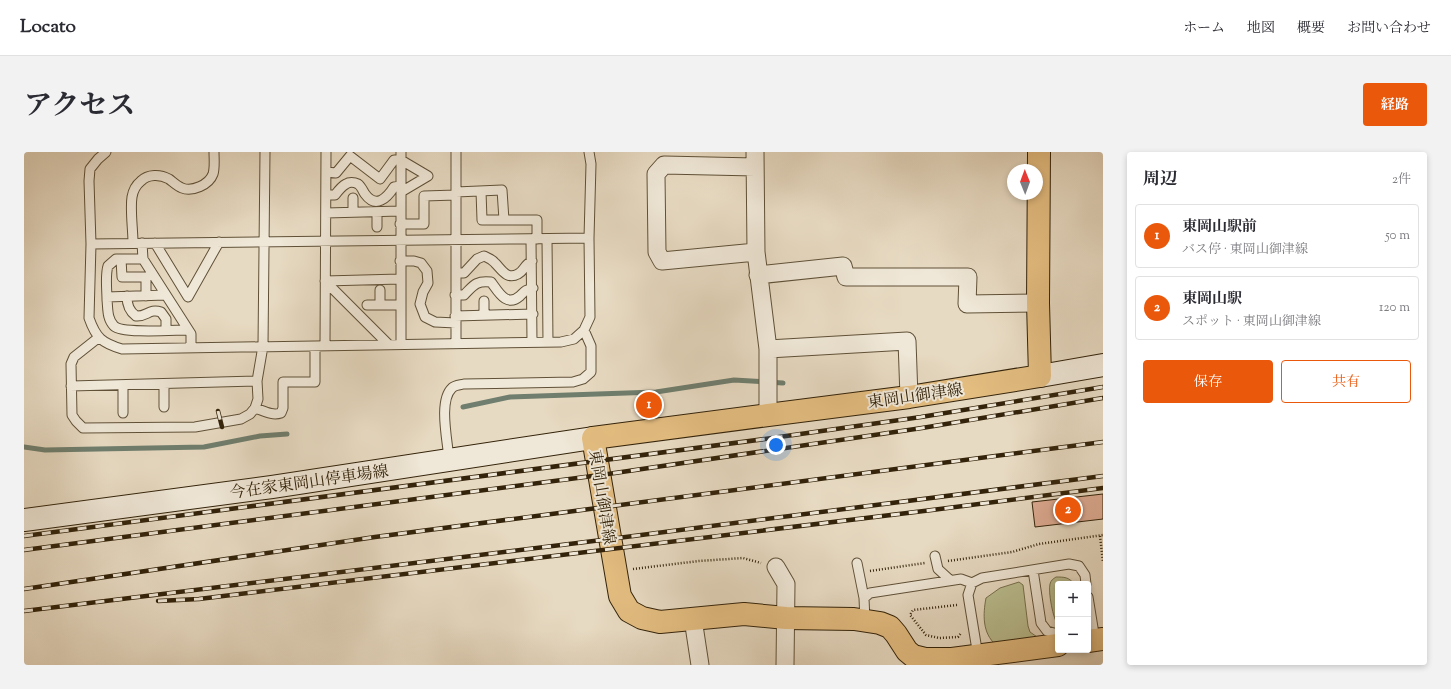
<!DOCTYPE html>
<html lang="ja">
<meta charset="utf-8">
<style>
:root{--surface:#fff;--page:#f2f2f3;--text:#2b2b33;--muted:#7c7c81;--line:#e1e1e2;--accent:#ea580c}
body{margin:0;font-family:"Sorts Mill Goudy","Noto Serif JP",serif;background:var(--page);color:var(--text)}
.controls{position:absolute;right:12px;bottom:12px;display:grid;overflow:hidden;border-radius:4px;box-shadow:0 2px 6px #0003}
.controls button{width:36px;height:36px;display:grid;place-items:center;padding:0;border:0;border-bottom:1px solid var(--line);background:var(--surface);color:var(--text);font:20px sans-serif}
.compass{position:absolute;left:983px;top:12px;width:36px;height:36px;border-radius:50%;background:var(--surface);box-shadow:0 2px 6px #0003;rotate:359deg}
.you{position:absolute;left:752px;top:293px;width:14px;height:14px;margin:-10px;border:3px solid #fff;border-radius:50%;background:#1a73e8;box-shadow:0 0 0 6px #1a73e833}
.badge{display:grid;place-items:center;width:26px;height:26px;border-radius:50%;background:var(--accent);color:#fff;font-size:13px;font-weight:700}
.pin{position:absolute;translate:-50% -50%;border:2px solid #fff;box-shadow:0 1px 4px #0006}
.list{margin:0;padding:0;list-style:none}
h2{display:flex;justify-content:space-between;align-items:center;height:52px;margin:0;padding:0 16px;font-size:17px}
h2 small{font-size:13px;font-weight:400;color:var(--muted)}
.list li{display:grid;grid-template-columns:26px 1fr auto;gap:12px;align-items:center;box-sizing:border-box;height:64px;margin:0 8px 8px;padding:0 8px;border:1px solid var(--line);border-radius:4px}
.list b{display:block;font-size:15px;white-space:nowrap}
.list p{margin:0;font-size:13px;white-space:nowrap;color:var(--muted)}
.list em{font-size:13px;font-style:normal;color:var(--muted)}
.actions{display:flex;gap:8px;padding:12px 16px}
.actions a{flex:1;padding:9px 0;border:1px solid var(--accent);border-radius:4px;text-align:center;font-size:14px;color:var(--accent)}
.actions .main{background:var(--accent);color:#fff}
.map{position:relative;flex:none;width:1079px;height:513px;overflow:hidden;border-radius:4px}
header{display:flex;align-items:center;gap:24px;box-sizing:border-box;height:56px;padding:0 20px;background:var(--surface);border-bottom:1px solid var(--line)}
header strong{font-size:19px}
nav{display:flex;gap:22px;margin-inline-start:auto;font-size:14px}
.intro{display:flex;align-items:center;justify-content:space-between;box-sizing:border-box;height:96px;padding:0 24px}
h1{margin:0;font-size:28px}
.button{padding:10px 18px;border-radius:4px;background:var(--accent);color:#fff;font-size:14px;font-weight:700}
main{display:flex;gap:24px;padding:0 24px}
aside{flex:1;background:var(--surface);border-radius:4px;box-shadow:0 2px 6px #0003}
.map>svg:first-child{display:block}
.green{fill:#babe90;stroke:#76704d}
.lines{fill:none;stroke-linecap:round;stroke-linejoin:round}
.stream{stroke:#6f7e6e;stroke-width:5}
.building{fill:#dfac94;stroke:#33230a}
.lane-casing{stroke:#605138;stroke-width:11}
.street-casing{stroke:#605138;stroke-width:19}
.secondary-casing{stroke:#33230a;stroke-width:24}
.primary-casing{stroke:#33230a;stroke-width:24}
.path{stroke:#33230a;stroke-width:2.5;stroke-dasharray:1 2;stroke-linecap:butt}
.lane{stroke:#efe7d7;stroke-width:9}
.street{stroke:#efe7d7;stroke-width:17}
.secondary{stroke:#efe7d7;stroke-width:22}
.primary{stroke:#e4bd81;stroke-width:22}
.rail-casing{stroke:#33230a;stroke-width:4.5}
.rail{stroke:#efe7d7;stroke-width:3;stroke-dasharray:9;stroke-linecap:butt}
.labels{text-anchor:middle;stroke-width:4;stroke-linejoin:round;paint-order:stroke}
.street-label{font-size:16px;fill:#33230a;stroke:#efe7d7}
</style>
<header>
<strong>Locato</strong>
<nav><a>ホーム</a><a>地図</a><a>概要</a><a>お問い合わせ</a></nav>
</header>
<div class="intro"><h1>アクセス</h1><a class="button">経路</a></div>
<main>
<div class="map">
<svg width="1079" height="513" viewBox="0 0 1079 513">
<rect width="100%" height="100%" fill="#e7dac2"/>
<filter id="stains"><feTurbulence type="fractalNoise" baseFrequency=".005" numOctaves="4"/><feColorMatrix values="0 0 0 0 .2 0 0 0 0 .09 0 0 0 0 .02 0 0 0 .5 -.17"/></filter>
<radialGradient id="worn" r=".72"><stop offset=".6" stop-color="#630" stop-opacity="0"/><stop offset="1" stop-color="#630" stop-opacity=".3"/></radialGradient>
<path class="green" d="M1032,425C1040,425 1045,425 1050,432H1034V473C1029,467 1024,440 1026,432C1027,428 1029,427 1032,425Z
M995,430L999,433L1004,474L1006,480L1016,487L972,493C958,481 959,462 962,446L976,436Z"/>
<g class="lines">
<path class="stream" d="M439,255L486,245L632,240L710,228L759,231
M0,295L21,298L180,295L236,284L263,282"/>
</g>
<path class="building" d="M1079,342V367L1011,375L1008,350Z"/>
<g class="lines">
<defs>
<path id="lane" d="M82,0L74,7L66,17L65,29L67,92L65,166C72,186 78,191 98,197L537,190L550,187L560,178L566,165L565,86L567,12L565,0
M302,20L312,21L326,4L356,27L370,8H377L404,24L377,40
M457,39L458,68H480
M432,40L478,38L480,68H513V87
M302,43H311C314,39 318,34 322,32C325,30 330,30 334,32C337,34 339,39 341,42C352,57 363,46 370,35L376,34
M329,46V60
M353,60V75
M302,61L376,59
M376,72H400V44L432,43
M507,87L508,190
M523,87L524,190
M109,91C109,78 106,57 108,45C109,39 112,33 117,29C124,22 136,22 145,27C149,30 153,34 158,36C168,40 185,33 189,22C191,16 190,6 190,0
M118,91L119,107L167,182V195
M131,91L164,145L195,90
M67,92L565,86
M97,107L98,125H122V144
M119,107H92L84,114C81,123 83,138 83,148C84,157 83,167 90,174C98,182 151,178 164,178
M376,109H390L397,111L403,119L404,131L399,140L396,152L401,165L411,170L432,171
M432,121H440L453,107L460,104C464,106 468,107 471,111C478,118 483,128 494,122C500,119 500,113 508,109
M301,129L364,192
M301,129L376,127
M431,143H440C449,134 452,128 467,130C474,139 482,156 496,144C501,139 501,138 509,136
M103,144C103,153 105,159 112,164C123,165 125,156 137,160L142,167V178
M83,145L141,143
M460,149V163
M343,153H376
M356,153V138
M431,164L509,162
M74,186L50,205L47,212L48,263L52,269L59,276L171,275L217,267L226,262L231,256L234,247L233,229L239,194L241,0
M432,191V0
M377,192V0
M301,193C301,129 302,64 302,0
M47,234L233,229
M140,255V232
M231,256C240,259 248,264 257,261L259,256V230H291V194
M99,261V233
M425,308C424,290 414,249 428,236C431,233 436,233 440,232L549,230L559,227L567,220V194L560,178
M911,404L914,417L926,428
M833,411L840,446
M1009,418L1017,471L1023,479L1030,481H1034
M1064,445L1071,488
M841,469L840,446L846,441L937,427L948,431
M954,504L944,443L948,431L958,426L1045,412L1055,414L1061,423L1062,432"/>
<path id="street" d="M731,0L732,100L744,197V263
M731,15L640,13L632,22L633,100L638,109L732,100
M734,123L819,114L822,125H944L943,152L1014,151
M744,197L883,189L885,245
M752,415L762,432L761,513
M669,467L676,513"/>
<path id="secondary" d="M1016,224L1079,213
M0,368L248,335L569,286"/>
<path id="primary" d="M1015,0L1014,151L1016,224L885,245L744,263L569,286L596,444L605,459L618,466L636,470L720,462L762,466L830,467L856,471L866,475L872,482L883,499L889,504L901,507H928L1034,493
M1064,489L1079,487"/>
</defs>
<use href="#lane" class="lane-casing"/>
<use href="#street" class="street-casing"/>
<use href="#secondary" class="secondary-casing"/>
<use href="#primary" class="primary-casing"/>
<path class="path" d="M1076,384L1079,410
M924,409L988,400L1015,392L1079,383
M609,417L675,409L719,406L737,411
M846,419L901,411
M933,453L889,458L886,463L902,483L915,486L934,485L937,481"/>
<use href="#lane" class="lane"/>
<use href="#street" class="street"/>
<use href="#secondary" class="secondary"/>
<use href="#primary" class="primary"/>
<defs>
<path id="rail" d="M194,259L198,275
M0,384L741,287L897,265L1079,235
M0,398L584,322L898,276L1079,246
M0,437L351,385L1079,290
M134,449L175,447L908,358L1079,336
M0,459L586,387L1079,324"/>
</defs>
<use href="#rail" class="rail-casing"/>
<use href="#rail" class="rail"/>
</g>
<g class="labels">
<g class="street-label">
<text transform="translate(891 243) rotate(-8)" y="6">東岡山御津線</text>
<text transform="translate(285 329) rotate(-8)" y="6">今在家東岡山停車場線</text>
<text transform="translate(579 345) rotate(81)" y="6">東岡山御津線</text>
</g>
</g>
<rect width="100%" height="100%" filter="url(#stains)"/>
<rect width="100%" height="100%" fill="url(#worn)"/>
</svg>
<div class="controls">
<button>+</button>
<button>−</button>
</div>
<svg class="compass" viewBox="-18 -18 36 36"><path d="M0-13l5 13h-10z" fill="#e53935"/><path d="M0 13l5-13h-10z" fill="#7c7c81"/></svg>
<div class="you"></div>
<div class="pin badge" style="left:625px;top:253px">1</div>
<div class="pin badge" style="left:1044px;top:358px">2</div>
</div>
<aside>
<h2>周辺<small>2件</small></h2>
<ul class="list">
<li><span class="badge">1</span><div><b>東岡山駅前</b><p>バス停 · 東岡山御津線</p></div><em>50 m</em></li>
<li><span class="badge">2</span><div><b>東岡山駅</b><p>スポット · 東岡山御津線</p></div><em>120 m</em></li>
</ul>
<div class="actions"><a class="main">保存</a><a>共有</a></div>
</aside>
</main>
